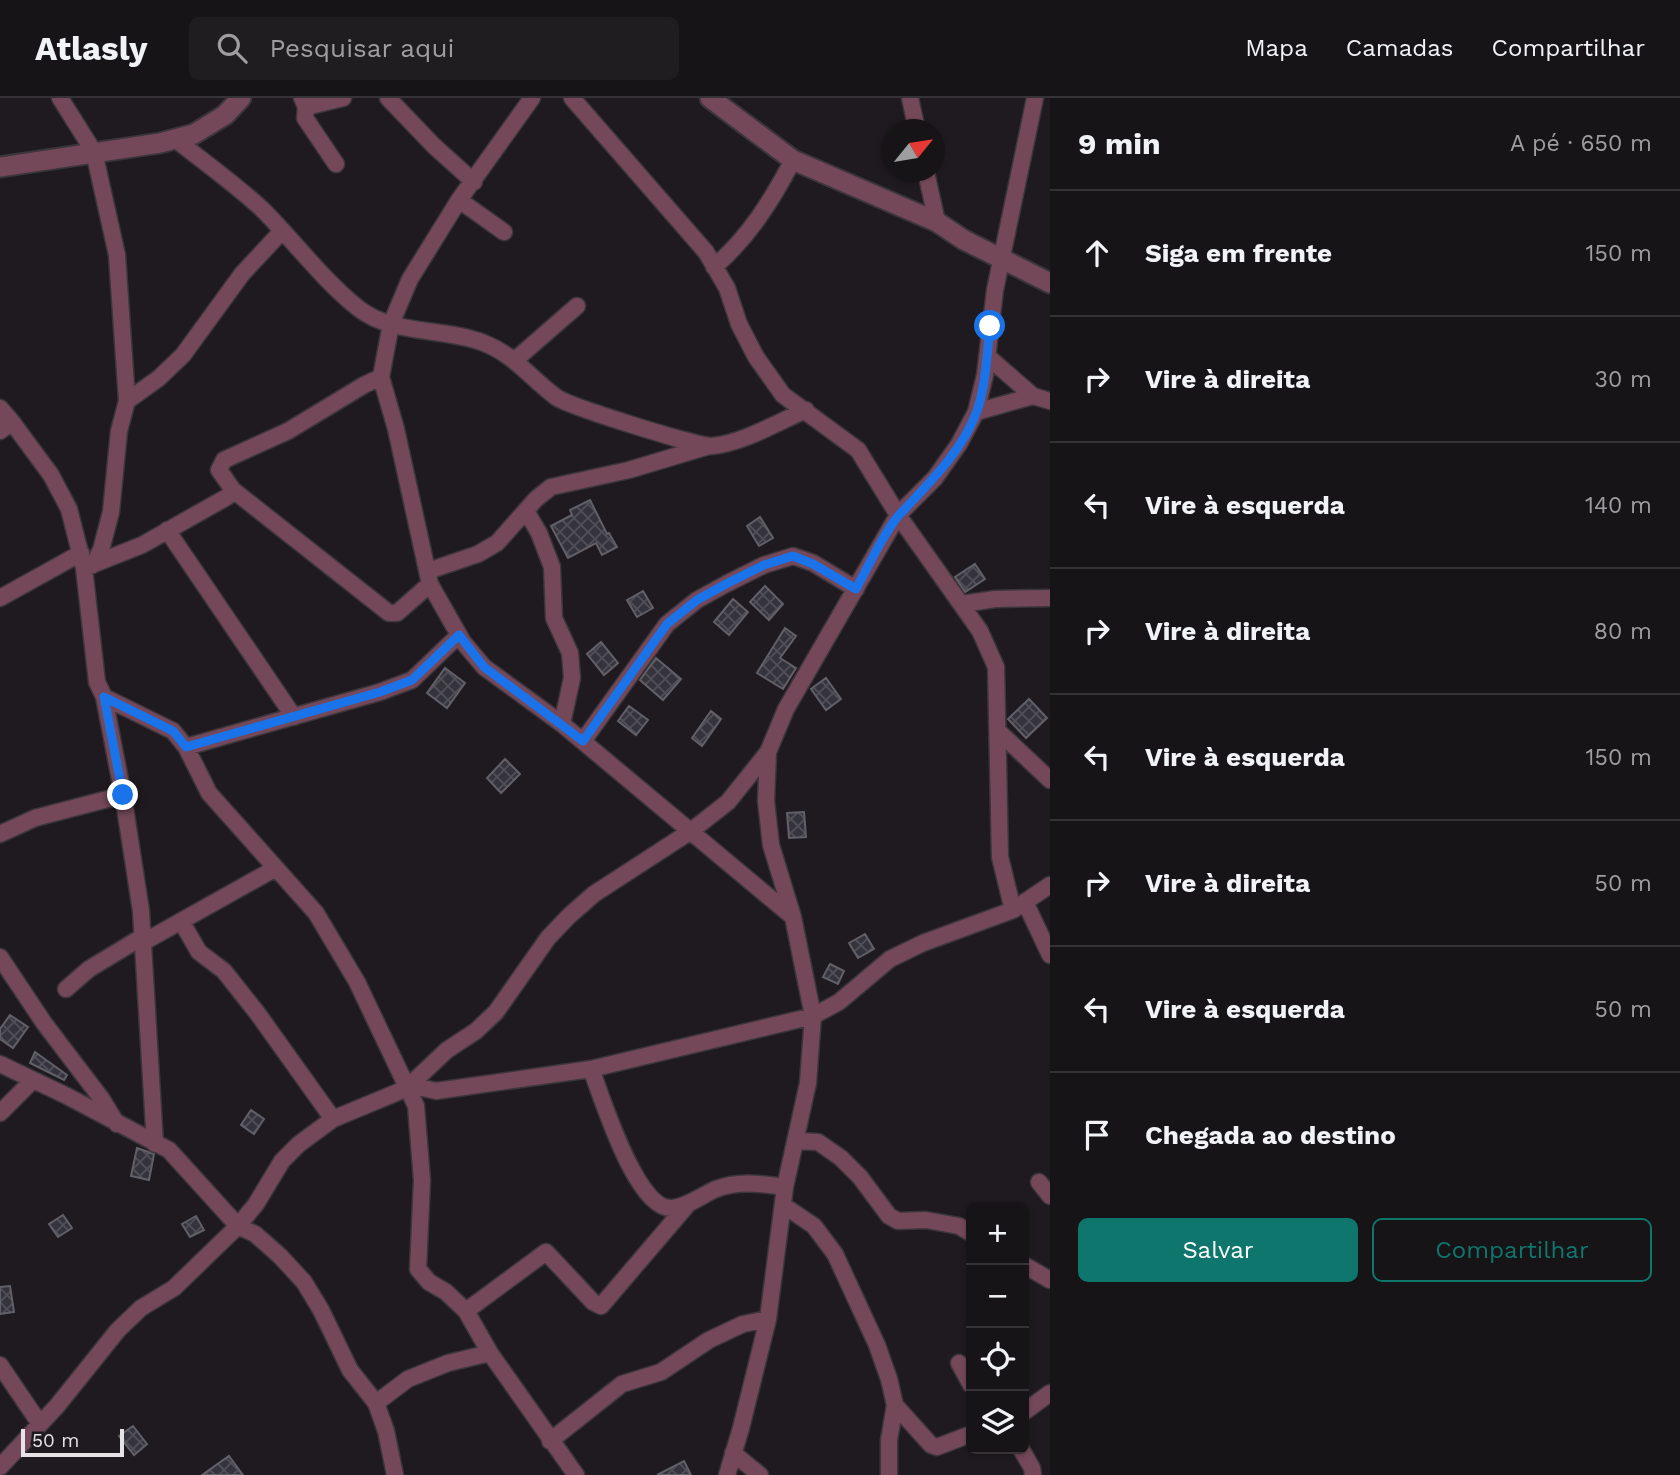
<!DOCTYPE html>
<html lang="pt">
<meta charset="utf-8">
<style>
:root{--surface:#171417;--page:#201d20;--text:#f1f3f6;--muted:#9e9ea1;--line:#363336;--accent:#0f766e}
body{margin:0;font-family:"Work Sans",sans-serif;background:var(--page);color:var(--text)}
.controls{position:absolute;right:21px;bottom:21px;display:grid;overflow:hidden;border-radius:10px;box-shadow:0 2px 5px #0004}
.controls button{width:63px;height:63px;display:grid;place-items:center;padding:0;border:0;border-bottom:2px solid var(--line);background:var(--surface);color:var(--text);font:35px sans-serif}
.compass{position:absolute;left:882px;top:21px;width:63px;height:63px;border-radius:50%;background:var(--surface);box-shadow:0 2px 5px #0004;rotate:60deg}
.scale{position:absolute;left:21px;bottom:18px;width:103px;box-sizing:border-box;padding-left:7px;border:4px solid #e6e2e6;border-top:0;font-size:19px;line-height:24px;white-space:nowrap;color:#e6e2e6;-webkit-text-stroke:5px #1f1a1f;paint-order:stroke}
.stop{position:absolute;width:21px;height:21px;margin:-16px;border:5px solid #1a73e8;border-radius:50%;background:#fff}
.stop.end{background:#1a73e8;border-color:#fff;box-shadow:0 2px 7px #0008}
.list{margin:0;padding:0;list-style:none}
h2{display:flex;justify-content:space-between;align-items:center;height:91px;margin:0;padding:0 28px;font-size:30px}
h2 small{font-size:23px;font-weight:400;color:var(--muted)}
.list li{display:grid;grid-template-columns:46px 1fr auto;gap:21px;align-items:center;box-sizing:border-box;height:126px;padding:0 28px;border-top:2px solid var(--line)}
.list b{display:block;font-size:26px;white-space:nowrap}
.list em{font-size:23px;font-style:normal;color:var(--muted)}
.actions{display:flex;gap:14px;padding:21px 28px}
.actions a{flex:1;padding:16px 0;border:2px solid var(--accent);border-radius:10px;text-align:center;font-size:24px;color:var(--accent)}
.actions .main{background:var(--accent);color:#fff}
.icon{flex:none;width:38px;height:38px;fill:none;stroke:currentColor;stroke-width:2;stroke-linecap:round;stroke-linejoin:round}
.map{position:relative;flex:none;width:1050px;height:1377px;overflow:hidden}
header{display:flex;align-items:center;gap:42px;box-sizing:border-box;height:98px;padding:0 35px;background:var(--surface);border-bottom:2px solid var(--line)}
header strong{font-size:33px}
nav{display:flex;gap:38px;margin-inline-start:auto;font-size:24px}
.search{width:490px;height:63px;background:var(--page);display:flex;align-items:center;gap:18px;box-sizing:border-box;padding:0 24px;border-radius:10px;color:var(--muted);font-size:26px}
main{display:flex}
aside{flex:1;background:var(--surface)}
.map>svg:first-child{display:block}
.building{fill:url(#building-cross-hatch);stroke:#616068;stroke-width:2}
.lines{fill:none;stroke-linecap:round;stroke-linejoin:round}
.minor-casing{stroke:#3b363b;stroke-width:19}
.tertiary-casing{stroke:#3b363b;stroke-width:23}
.minor{stroke:#754859;stroke-width:16}
.tertiary{stroke:#754859;stroke-width:19}
.route{stroke:#1a73e8;stroke-width:9}
</style>
<header>
<strong>Atlasly</strong>
<div class="search"><svg class="icon" aria-label="search" viewBox="0 0 24 24"><circle cx="10" cy="10" r="6"/><path d="M15 15l6 6"/></svg>Pesquisar aqui</div>
<nav><a>Mapa</a><a>Camadas</a><a>Compartilhar</a></nav>
</header>
<main>
<div class="map">
<svg width="1050" height="1377" viewBox="0 0 1050 1377">
<defs>
<pattern id="building-cross-hatch" width="8" height="8" patternUnits="userSpaceOnUse" patternTransform="scale(1.75)"><rect width="8" height="8" fill="#35333b"/><path d="M0 0l8 8M0 8l8-8" fill="none" stroke="#525057"/></pattern>
</defs>
<rect width="100%" height="100%" fill="#1f1a1f"/>
<path class="building" d="M590,402L607,436L609,435L617,449L602,457L596,445L568,460L551,428L572,417L570,412Z
M760,419L773,440L759,448L747,428Z
M975,466L985,481L965,494L955,479Z
M765,488L783,506L769,522L750,504Z
M643,493L653,510L637,519L627,502Z
M733,501L748,514L729,537L714,524Z
M785,530L796,538L780,560L796,570L783,591L757,575Z
M601,544L618,565L604,577L587,556Z
M656,560L681,581L663,602L640,582Z
M445,570L465,585L447,610L427,595Z
M826,580L841,601L826,612L811,591Z
M1029,601L1047,620L1026,640L1008,621Z
M629,608L648,622L636,637L618,623Z
M711,613L721,621L702,648L692,640Z
M505,661L520,676L501,695L487,680Z
M804,714L806,739L789,740L787,715Z
M865,836L874,851L858,860L849,845Z
M830,866L844,873L838,886L823,879Z
M10,917L28,929L13,950L0,941V931Z
M35,954L67,977L64,982L30,965Z
M251,1012L264,1021L254,1036L241,1027Z
M137,1050L154,1056L149,1082L131,1078Z
M63,1117L72,1130L58,1139L49,1126Z
M196,1118L204,1132L190,1139L182,1126Z
M10,1188L14,1214L0,1216V1189Z
M133,1328L147,1346L134,1357L119,1338Z
M229,1358L243,1377H202Z
M684,1363L691,1377H657Z"/>
<g class="lines">
<defs>
<path id="minor" d="M60,0L94,54L117,157L127,303
M302,0L306,9L305,20L336,66
M388,0L434,48L474,84
M572,0L706,154L727,190L739,226L756,259L783,297L858,352L898,417L980,533L996,569L1000,759L1013,812
M910,0L917,32
M306,9L343,0
M175,41C204,64 235,86 262,111C294,143 322,181 358,210C393,238 444,229 484,245C516,258 529,279 556,299C568,308 698,349 712,348C743,345 776,325 806,312
M926,74L937,124
M459,102L504,134
M714,169C749,139 772,102 793,62
M987,258L1033,298L1050,303
M515,262L577,208
M381,279L391,226L410,181L459,102L532,0
M0,310L12,324L0,333
M976,314L1033,298
M12,324L51,377L69,411L84,470
M233,392L389,515H397L430,486
M526,413L539,435L552,469L554,520L570,555L572,580L562,626
M167,432L294,619
M93,467L101,452L111,414L119,333L127,303L159,280L183,257L242,176L282,133
M428,473L478,456L497,445L536,401L551,389L629,372L709,348
M0,500L81,455
M962,506L995,501L1050,500
M104,599L123,697L141,813L155,1046
M998,633L1050,682
M583,643L667,526L697,502L726,486L764,467L793,458L813,465L856,491
M186,649L380,594L412,582L459,537
M0,736L35,720L123,697
M1025,804L1050,857
M181,823L199,854L224,873L258,916L333,1021
M142,845L276,770
M0,859L44,925L101,1000L117,1026
M66,891L89,871L142,839
M0,966L67,998L169,1052L238,1128L255,1136L280,1158L304,1184L321,1212L350,1272L376,1305L386,1333L395,1377
M591,971C602,999 636,1112 672,1110C688,1109 702,1097 716,1091C740,1082 761,1086 785,1089
M410,987L436,993L591,971L813,918L839,904L890,861L923,845L1013,812L1050,787
M0,1015L33,982
M796,1043L818,1044L841,1060L860,1079L889,1118L898,1123L926,1122L959,1128L971,1135
M1039,1084L1050,1098
M783,1107L814,1128L835,1156L877,1247L889,1281L895,1307L889,1342V1377
M1024,1167L1050,1182
M466,1213L546,1154L593,1204L601,1208L689,1105
M959,1265L971,1287
M0,1267L40,1326
M376,1305L408,1281L448,1265L490,1255
M895,1307L931,1347L937,1349L971,1336
M1024,1314L1050,1295
M550,1343L622,1286L661,1274L709,1242L743,1226L768,1221
M1021,1351L1032,1370L1033,1377
M733,1355L760,1377
M0,1369L57,1308L118,1232L141,1210L174,1190L238,1128L256,1106L282,1063L299,1046L333,1021L398,994L410,987L447,952L476,933L496,914L548,840L569,818L594,796L691,733L728,704L768,654L786,611L898,417L935,380L959,346L976,314L985,277L995,192L1035,0
M576,1377L490,1255L466,1213L446,1194L429,1184L418,1171L422,1082L416,1008L357,884L316,815L209,695L186,649L173,633L104,599L97,584L84,470L142,447L227,399L233,392L219,372L224,362L288,333L364,287L381,279L396,331L430,486L463,544L484,569L562,626L793,819
M727,1377L741,1330L768,1221L785,1089L808,985L813,918L793,819L771,747L766,703L768,654"/>
<path id="tertiary" d="M710,0L793,62L937,124L964,142L1050,185
M0,69L160,45L194,36L225,17L241,0"/>
</defs>
<use href="#minor" class="minor-casing"/>
<use href="#tertiary" class="tertiary-casing"/>
<use href="#minor" class="minor"/>
<use href="#tertiary" class="tertiary"/>
</g>
<g class="lines">
<path class="route" d="M123,697L104,599L173,633L186,649L380,594L412,582L459,537L484,569L583,643L667,526L697,502L726,486L764,467L793,458L813,466L856,491C867,471 885,432 900,416C928,386 962,354 977,313C986,286 987,256 990,228"/>
</g>
</svg>
<div class="controls">
<button>+</button>
<button>−</button>
<button><svg class="icon" aria-label="locate" viewBox="0 0 24 24"><circle cx="12" cy="12" r="6"/><path d="M12 2v4M12 18v4M2 12h4M18 12h4"/></svg></button>
<button><svg class="icon" aria-label="layers" viewBox="0 0 24 24"><path d="M12 4l9 5-9 5-9-5zM3 14l9 5 9-5"/></svg></button>
</div>
<svg class="compass" viewBox="-18 -18 36 36"><path d="M0-13l5 13h-10z" fill="#e53935"/><path d="M0 13l5-13h-10z" fill="#9e9ea1"/></svg>
<div class="scale">50 m</div>
<div class="stop" style="left:990px;top:228px"></div>
<div class="stop end" style="left:123px;top:697px"></div>
</div>
<aside>
<h2>9 min<small>A pé · 650 m</small></h2>
<ul class="list">
<li><svg class="icon" aria-label="ahead" viewBox="0 0 24 24"><path d="M12 20V5M6 11l6-6 6 6"/></svg><div><b>Siga em frente</b></div><em>150 m</em></li>
<li><svg class="icon" aria-label="right" viewBox="0 0 24 24"><path d="M7 20v-9h11M14 6l5 5-5 5"/></svg><div><b>Vire à direita</b></div><em>30 m</em></li>
<li><svg class="icon" aria-label="left" viewBox="0 0 24 24"><path d="M17 20v-9H6M10 6l-5 5 5 5"/></svg><div><b>Vire à esquerda</b></div><em>140 m</em></li>
<li><svg class="icon" aria-label="right" viewBox="0 0 24 24"><path d="M7 20v-9h11M14 6l5 5-5 5"/></svg><div><b>Vire à direita</b></div><em>80 m</em></li>
<li><svg class="icon" aria-label="left" viewBox="0 0 24 24"><path d="M17 20v-9H6M10 6l-5 5 5 5"/></svg><div><b>Vire à esquerda</b></div><em>150 m</em></li>
<li><svg class="icon" aria-label="right" viewBox="0 0 24 24"><path d="M7 20v-9h11M14 6l5 5-5 5"/></svg><div><b>Vire à direita</b></div><em>50 m</em></li>
<li><svg class="icon" aria-label="left" viewBox="0 0 24 24"><path d="M17 20v-9H6M10 6l-5 5 5 5"/></svg><div><b>Vire à esquerda</b></div><em>50 m</em></li>
<li><svg class="icon" aria-label="arrive" viewBox="0 0 24 24"><path d="M6 21V4h12l-3 4 3 4H6"/></svg><div><b>Chegada ao destino</b></div></li>
</ul>
<div class="actions"><a class="main">Salvar</a><a>Compartilhar</a></div>
</aside>
</main>
